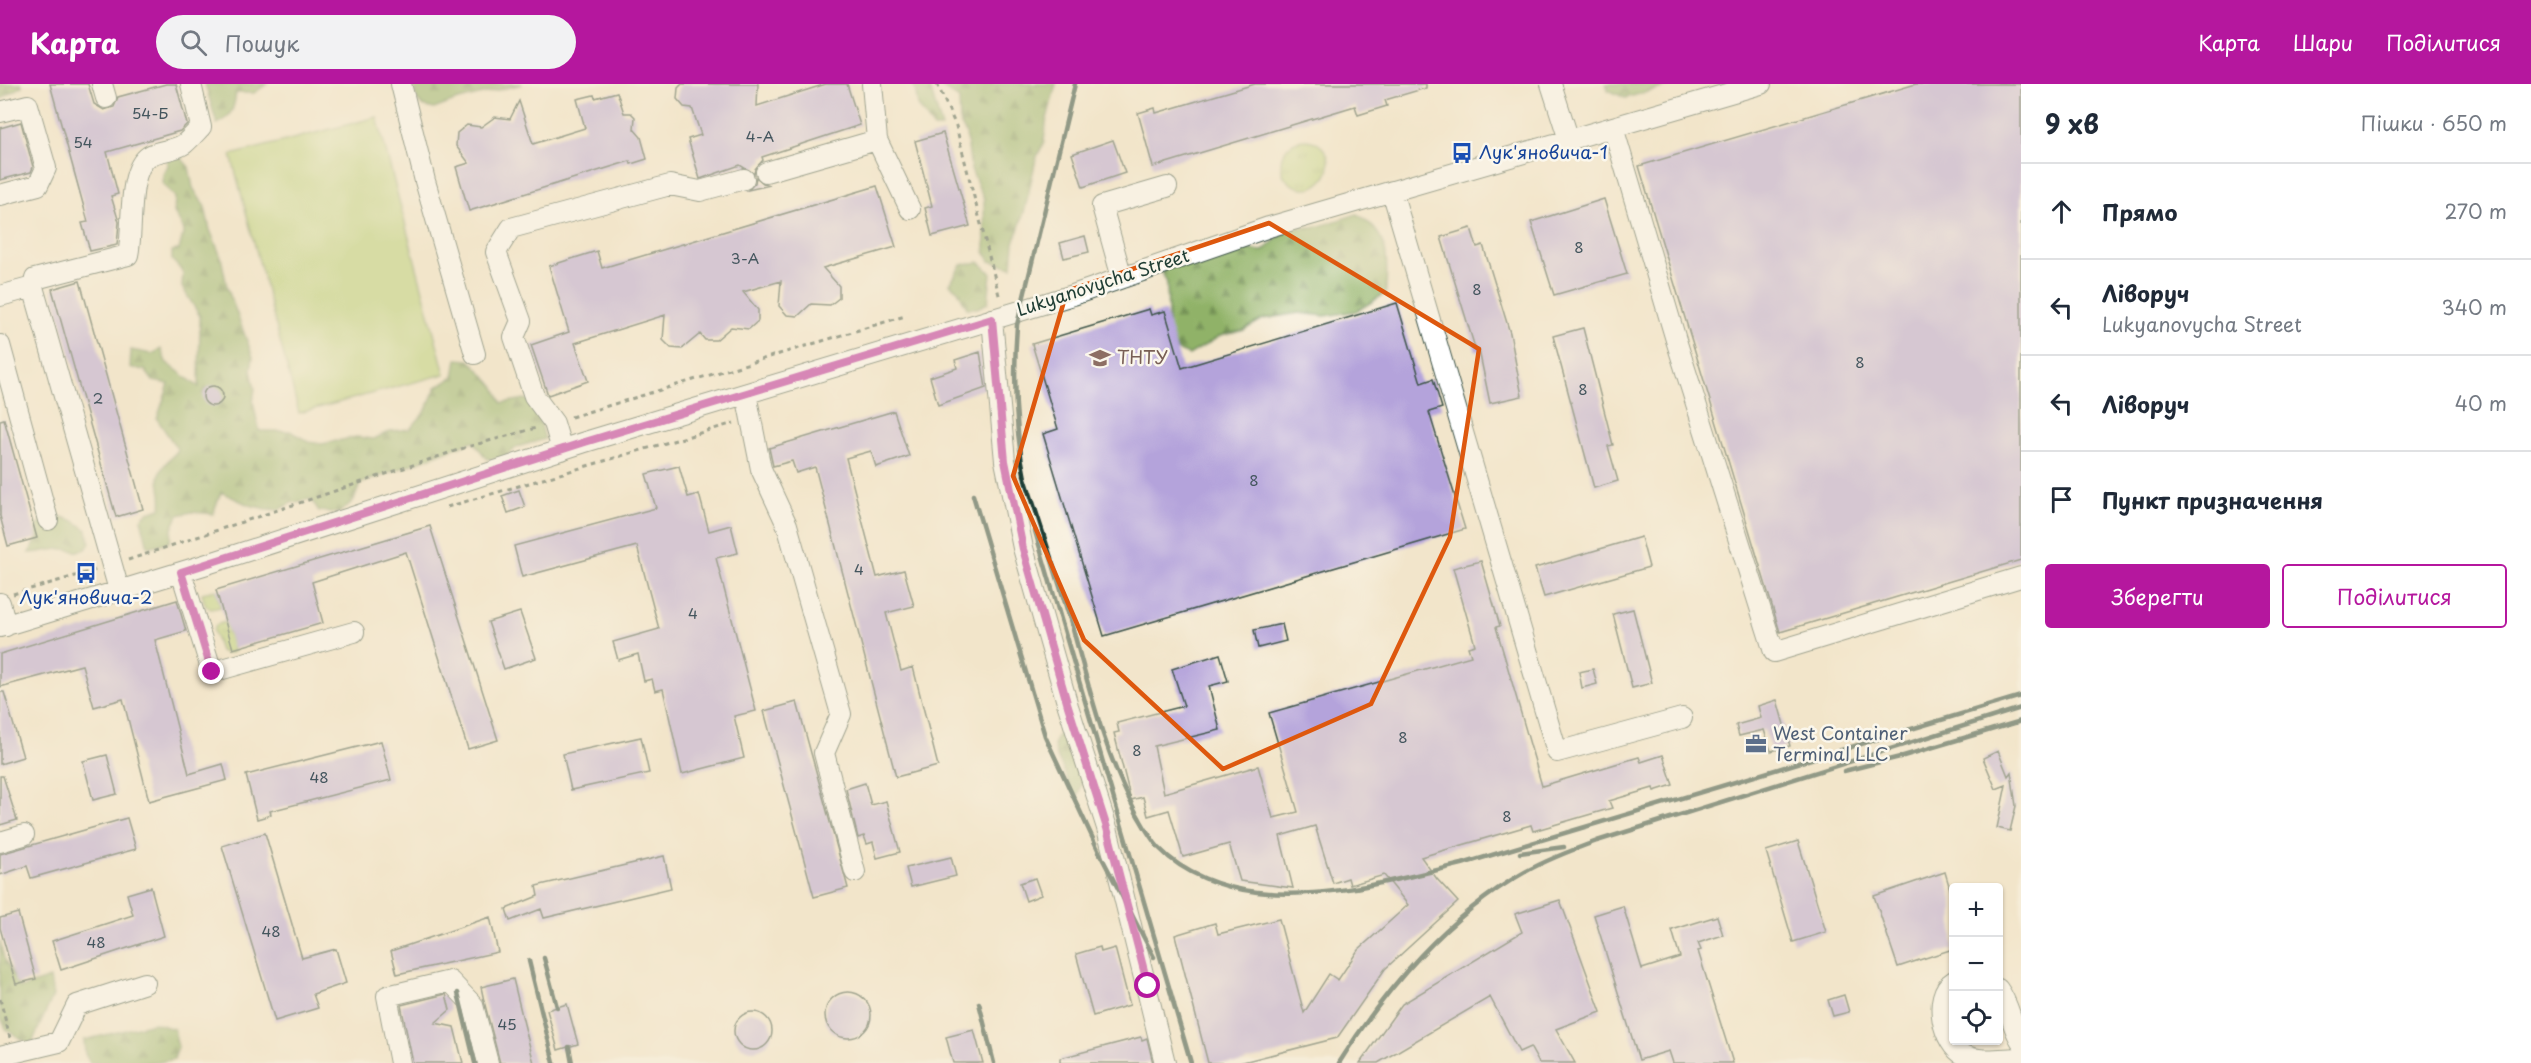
<!DOCTYPE html>
<html lang="uk">
<meta charset="utf-8">
<style>
:root{--surface:#fff;--page:#f2f2f3;--text:#1f2937;--muted:#747a83;--line:#e0e1e3;--accent:#b5179e}
body{margin:0;font-family:"Playpen Sans",sans-serif;background:var(--page);color:var(--text)}
.controls{position:absolute;right:18px;bottom:18px;display:grid;overflow:hidden;border-radius:6px;box-shadow:0 2px 4px #0004}
.controls button{width:54px;height:54px;display:grid;place-items:center;padding:0;border:0;border-bottom:2px solid var(--line);background:var(--surface);color:var(--text);font:30px sans-serif}
.stop{position:absolute;width:18px;height:18px;margin:-14px;border:4px solid #b5179e;border-radius:50%;background:#fff}
.stop.end{background:#b5179e;border-color:#fff;box-shadow:0 2px 6px #0008}
.list{margin:0;padding:0;list-style:none}
h2{display:flex;justify-content:space-between;align-items:center;height:78px;margin:0;padding:0 24px;font-size:26px}
h2 small{font-size:20px;font-weight:400;color:var(--muted)}
.list li{display:grid;grid-template-columns:39px 1fr auto;gap:18px;align-items:center;box-sizing:border-box;height:96px;padding:0 24px;border-top:2px solid var(--line)}
.list b{display:block;font-size:22px;white-space:nowrap}
.list p{margin:0;font-size:20px;white-space:nowrap;color:var(--muted)}
.list em{font-size:20px;font-style:normal;color:var(--muted)}
.actions{display:flex;gap:12px;padding:18px 24px}
.actions a{flex:1;padding:14px 0;border:2px solid var(--accent);border-radius:6px;text-align:center;font-size:21px;color:var(--accent)}
.actions .main{background:var(--accent);color:#fff}
.icon{flex:none;width:33px;height:33px;fill:none;stroke:currentColor;stroke-width:2;stroke-linecap:round;stroke-linejoin:round}
.map{position:relative;flex:none;width:2021px;height:979px;overflow:hidden}
header{display:flex;align-items:center;gap:36px;box-sizing:border-box;height:84px;padding:0 30px;background:var(--accent);color:#fff}
header strong{font-size:28px}
nav{display:flex;gap:33px;margin-inline-start:auto;font-size:21px}
.search{width:420px;height:54px;background:var(--page);display:flex;align-items:center;gap:15px;box-sizing:border-box;padding:0 21px;border-radius:33px;color:var(--muted);font-size:22px}
main{display:flex}
aside{flex:1;background:var(--surface)}
.map>svg:first-child{display:block}
.grass{fill:url(#grass-tufts);stroke:#6a8655;stroke-width:1.5}
.forest{fill:url(#forest-firs);stroke:#58784e;stroke-width:1.5}
.garden{fill:#b5d076;stroke:#6a8655;stroke-width:1.5}
.building{fill:#b4a3db}
.lines{fill:none;stroke-linecap:round;stroke-linejoin:round}
.minor-casing{stroke:#3f564b;stroke-width:22}
.path{stroke:#3f564b;stroke-width:3;stroke-dasharray:4.5 4.5;stroke-linecap:butt}
.minor{stroke:#fff;stroke-width:20}
.rail{stroke:#1f3d34;stroke-width:4.5}
.route{stroke:#b5179e;stroke-width:8}
.marked{fill:none;stroke:#de580e;stroke-width:4.5;stroke-linejoin:round}
.labels{text-anchor:middle;stroke-width:5;stroke-linejoin:round;paint-order:stroke}
.number-label{font-size:15px;fill:#44565e}
.transit-label{font-size:18px;fill:#164399;stroke:#fbf7ec;text-anchor:start}
.street-label{font-size:18px;fill:#1f3d34;stroke:#fbf7ec}
.education-label{font-size:18px;fill:#785e54;stroke:#fbf7ec;text-anchor:start}
.service-label{font-size:18px;fill:#4e5e75;stroke:#fbf7ec;text-anchor:start}
</style>
<header>
<strong>Карта</strong>
<div class="search"><svg class="icon" aria-label="search" viewBox="0 0 24 24"><circle cx="10" cy="10" r="6"/><path d="M15 15l6 6"/></svg>Пошук</div>
<nav><a>Карта</a><a>Шари</a><a>Поділитися</a></nav>
</header>
<main>
<div class="map">
<svg width="2021" height="979" viewBox="0 0 2021 979">
<defs>
<pattern id="grass-tufts" width="24" height="20" patternUnits="userSpaceOnUse" patternTransform="scale(1.5)"><rect width="24" height="20" fill="#b5d076"/><path d="M3 7l-1-3M5 7V3M7 7l1-3M15 17l-1-3M17 17v-4M19 17l1-3" fill="none" stroke="#93aa62"/></pattern>
<pattern id="forest-firs" width="22" height="20" patternUnits="userSpaceOnUse" patternTransform="scale(1.5)"><rect width="22" height="20" fill="#90b267"/><path d="M5 1l3.5 6h-7zM16 11l3.5 6h-7z" fill="#759256"/></pattern>
</defs>
<rect width="100%" height="100%" fill="#fbf7ec"/>
<filter id="ink" filterUnits="userSpaceOnUse"><feTurbulence type="fractalNoise" baseFrequency=".0167" numOctaves="2"/><feDisplacementMap in="SourceGraphic" scale="12" xChannelSelector="R" yChannelSelector="G"/><feConvolveMatrix kernelMatrix="1 2 1 2 8 2 1 2 1" color-interpolation-filters="sRGB"/></filter>
<filter id="wash" filterUnits="userSpaceOnUse"><feTurbulence type="fractalNoise" baseFrequency=".008" numOctaves="4" result="noise"/><feDisplacementMap in="SourceGraphic" scale="24" xChannelSelector="R" yChannelSelector="G"/><feGaussianBlur stdDeviation="1.35" result="paint"/><feColorMatrix in="noise" values="0 0 0 0 0 0 0 0 0 0 0 0 0 0 0 0 0 1.4 0 .05"/><feComposite in="paint" operator="in"/></filter>
<g filter="url(#wash)">
<rect width="100%" height="100%" fill="#f2e5cb"/>
<path class="grass" d="M1281 80a24 24 0 1 1 48 0a24 24 0 1 1-48 0Z
M216,506L221,523L211,525L205,521L202,509Z
M226,538L234,568L226,570L220,567L213,546L216,541Z"/>
<path class="forest" d="M0,0H22V2L0,16Z
M205,0H267L254,9H236C234,25 232,32 217,40Z
M413,0H522L455,17L434,25L422,22L417,15Z
M912,0H929L942,44H934L918,22L916,9Z
M937,0H1056L1046,39L1044,58L1036,75L1025,125L1014,159L1012,183L990,177L985,168L984,116L971,85L966,50L960,39L959,15Z
M1606,0H1677L1625,14L1608,6Z
M185,63L182,75L189,83L193,104L205,123L210,146L221,173L227,203L253,273L251,286L255,305L253,317L259,347H290L309,358L322,360L356,353L374,355L390,347L410,345L425,328L436,303L454,293L457,275L470,276L495,303L502,319L525,315L536,321L545,355L517,363L504,374L487,375L473,357L360,400L354,416L339,429L319,427L311,415L291,419L279,426L267,425L249,421L221,408L213,430L192,428L178,431L172,445L170,458L148,463L141,435L148,428L161,424C163,410 159,405 159,394C159,384 172,373 178,366L157,335L169,300L153,297L145,286L130,284L131,266L152,270L161,265L166,278L199,303L200,232L182,203L183,188L172,176V167L179,166L184,146L174,128L175,113L162,99L163,90L168,82L163,65Z
M1357,130C1391,152 1387,173 1386,209L1357,227L1325,232L1299,229L1263,235L1244,246L1220,252L1189,271L1169,263L1167,199L1161,186L1219,163L1263,167L1287,145L1320,142Z
M979,178L991,189L988,219L977,224H967L959,209H961L950,200L961,181Z
M62,433L74,437L87,446L90,459L86,465C71,470 75,465 63,465C54,464 40,469 29,469L38,454L36,441Z
M1067,643C1075,665 1090,690 1077,712C1068,704 1068,697 1064,687C1055,669 1046,657 1067,643Z
M0,856L4,874L20,904L50,894L53,912L31,961L7,946L0,933Z
M154,939L174,945L178,963L174,975L155,979H90L85,970L84,956Z"/>
<path class="garden" d="M377,33L445,290L299,329L231,71Z"/>
<g id="blocks">
<path class="building" d="M50,0H88L94,20L104,26L114,23L118,13L166,0H176L187,40L180,47L107,68L118,110L111,112L119,138L117,161L90,167L82,139L88,138Z
M682,0H758L757,22L826,0H847L860,41L762,73L763,76L755,85L754,90L740,81L700,95L688,55L701,51L692,24L684,23L677,15L678,4Z
M1255,0H1426V4L1385,16L1387,22L1358,31L1355,22L1153,83L1138,29L1155,24L1156,29Z
M1916,0H2021V476L1780,548L1639,82Z
M617,8L624,29H631L635,33L634,45L641,53L647,75L631,80L630,77L469,127L456,83L469,79L456,62L457,49L467,41L481,43L495,33L510,35L519,17L533,60L585,44L577,15L594,11L595,14Z
M21,38L33,83L31,88L0,96V44Z
M943,49L970,142L932,152L925,124L932,122L915,57Z
M1113,56L1125,89L1083,103L1072,70Z
M756,93L763,99L770,101L748,106L755,99Z
M877,102L896,163L823,184L839,202V214L830,221L811,220L798,232L787,231L779,222L781,197L743,208L758,226V237L749,245L731,243L716,256H705L700,250L682,265L671,264L663,256L665,231L575,259L588,297L548,311L531,261L569,248L549,182L597,167L602,184Z
M1604,115L1627,190L1554,211L1531,138Z
M1471,144L1477,163L1483,161L1510,249L1522,312L1490,319L1479,266L1476,267L1441,153Z
M1085,152L1089,168L1064,174L1060,159Z
M80,197L143,425L116,433L52,205Z
M1397,219L1421,299L1433,295L1442,324L1429,328L1465,445L1104,552L1043,350L1058,345L1032,260L1149,225L1151,231L1165,227L1182,284Z
M1583,244L1613,361L1608,362L1618,397L1594,404L1553,252Z
M980,268L986,304L938,321L930,293L957,284L955,276Z
M203 312a10 10 0 1 1 20 0a10 10 0 1 1-20 0Z
M894,327L909,372L876,383L871,367L846,374L877,493L904,486L914,522L886,529L901,587L913,583L938,682L896,693L815,383L796,389L792,377L773,382L769,364Z
M4,335L37,454L8,462L0,432V336Z
M679,382L688,413L699,410L709,447L731,441L738,469L716,474L756,627L734,632L744,674L682,690L663,605L655,607L652,595L644,597L638,570L618,576L613,558L659,545L637,462L522,493L514,462L656,424L646,390Z
M519,406L525,423L508,429L502,412Z
M430,442L498,656L468,665L406,468L312,498L323,539L233,565L216,506Z
M1641,453L1649,483L1544,513L1535,484Z
M1481,477L1500,542L1496,543L1542,702L1639,673L1641,678L1663,671L1673,701L1654,707L1653,704L1609,717L1612,724L1533,747L1531,741L1421,773L1437,795L1458,818L1385,885L1337,954L1239,979H1208L1175,851L1215,839L1218,850L1279,835L1304,929L1329,890L1338,896L1358,866L1408,821L1384,791L1350,801L1348,794L1333,799L1315,742L1280,752L1293,804L1240,797L1229,760L1183,773L1169,726L1148,732L1143,713L1131,716L1114,649L1119,648L1117,639L1184,622L1172,585L1220,570L1228,597L1209,602L1220,646L1154,662L1164,709L1258,682L1273,734L1298,728L1269,629L1471,572L1468,563L1475,561L1453,484Z
M177,516L186,547L155,556L189,690L223,680L227,696L149,717L123,615L94,623L82,581L0,603V570Z
M1633,525L1652,599L1632,604L1613,530Z
M520,528L536,574L504,585L488,538Z
M1282,540L1286,557L1258,564L1254,546Z
M1593,585L1597,600L1582,604L1579,588Z
M0,608H4L23,673L0,680Z
M1777,616L1790,662L1771,667L1764,646L1739,652L1736,641L1761,634L1758,622Z
M797,618L848,804L814,813L764,627Z
M641,653L649,689L571,706L563,670Z
M381,657L391,696L270,727L271,731L257,735L246,691Z
M1998,667L2008,692L2011,688L2016,722L2010,747L1997,744L2006,701L1996,705L1983,674Z
M107,671L117,710L93,716L83,677Z
M0,692H3L17,736L0,741Z
M865,699L871,721L886,717L900,768L877,774L873,758L867,760L864,752L858,754L846,705Z
M127,734L136,765L31,794L27,782L0,791V770Z
M265,749L302,874L336,865L346,899L313,910L318,924L275,937L222,762Z
M1798,757L1826,848L1793,858L1766,767Z
M664,772L671,804L544,834L541,825L510,837L506,825L538,812L536,802Z
M951,773L956,792L911,803L906,784Z
M1945,788L1953,815V865L1898,883L1874,812Z
M1035,794L1041,811L1026,817L1020,799Z
M151,803L164,852L61,886L52,857L133,831L127,810Z
M1560,816L1601,928L1556,945L1575,979H1539L1530,963L1519,968L1490,913L1378,979H1360L1402,920L1522,848L1515,830Z
M1623,822L1642,885L1680,873L1672,846L1717,832L1723,851L1698,859L1701,866L1698,867L1733,979H1673L1669,967L1639,976L1594,831Z
M18,829L36,895L16,900L0,844V834Z
M490,833L498,868L397,890L391,867Z
M1100,863L1101,868L1115,864L1130,921L1093,932L1076,870Z
M513,895L524,940L534,979H500L484,917L481,903Z
M825 931a23 23 0 1 1 46 0a23 23 0 1 1-46 0Z
M446,910L450,926L435,939L454,943L463,979H413L401,921Z
M1844,911L1849,928L1833,932L1828,916Z
M567,920L578,960L558,966L547,926Z
M734 947a19 19 0 1 1 38 0a19 19 0 1 1-38 0Z
M974,946L983,979H953L946,953Z
M1141,953L1142,956L1147,954L1153,979H1060V974Z"/>
</g>
</g>
<g filter="url(#ink)">
<use href="#blocks" fill-opacity="0" stroke="#3f564b" stroke-width="1.5"/>
<g class="lines">
<defs>
<path id="minor" d="M102,0L106,14
M401,0L425,97L475,270
M872,0L877,56L910,125
M1551,0L1569,56
M0,28L28,21L46,84L38,101L0,111
M1613,43L1676,256L1774,568L2021,493
M766,88L877,56
M1392,107L1557,668L1682,634
M1122,194L1102,122L1167,103
M33,203L35,195L128,171C134,146 126,87 149,72C159,66 174,67 184,60C190,55 196,48 201,43L191,0
M0,212L33,203L119,506
M992,235L1005,377L1023,464L1068,622L1107,744L1165,979
M0,261L48,436
M746,310L761,385L787,441L841,630L824,669L855,788
M562,366L554,339L534,312L514,253L521,237L496,168L511,144L670,101L700,107L744,95
M181,488L212,588L354,548
M0,519L6,542
M0,543L204,481L585,358L1073,211L1269,143L1761,0
M0,758L24,751
M1954,897C1931,911 1943,961 1964,971C1981,979 2003,974 2021,974
M1998,905C2010,921 2011,941 2021,957
M0,972L59,958L77,921L145,899
M400,979L387,912L450,897L473,921L488,979"/>
</defs>
<use href="#minor" class="minor-casing"/>
<path class="path" d="M937,0L956,42L1000,215
M571,333L905,232
M447,423L734,339
M128,476L467,363L536,344
M13,510L96,486
M0,915L10,954"/>
<use href="#minor" class="minor"/>
<path class="rail" d="M1024,391C1041,442 1057,492 1072,542C1090,606 1105,672 1137,730C1144,742 1150,754 1159,764C1184,790 1222,804 1257,808C1326,816 1395,796 1462,780L2021,612
M1026,400C1015,348 1013,294 1017,241L1075,0
M973,411L1045,652L1101,772L1154,873
M1035,447L1174,920
M1844,687L1900,673L2021,637
M1520,769L1564,763
M544,874L557,923
M529,877L554,979
M458,909L475,979
M1172,914L1191,979
M979,919L994,979
M569,963L572,979
M1339,979C1385,905 1448,831 1525,788C1548,775 1572,766 1597,757L2021,624"/>
</g>
</g>
<g class="lines" filter="url(#ink)">
<path class="route" d="M212,588L181,488L585,358L992,235L1005,377L1023,465L1068,622L1107,744L1148,902"/>
</g>
<path d="M0 0H2021V979H0ZM1269,139L1479,265L1450,453L1371,620L1223,685L1084,556L1013,392L1067,207Z" fill="#f2e5cb" fill-opacity=".55" fill-rule="evenodd"/>
<path class="marked" d="M1269,139L1479,265L1450,453L1371,620L1223,685L1084,556L1013,392L1067,207Z"/>
<defs>
<symbol id="bus-bare" viewBox="-9 -9 18 18"><path d="M-5-6H5V4H4V6H2V4H-2V6H-4V4H-5ZM-3.5-4V0h7V-4ZM-3.5 1.2v1.5H-2V1.2ZM2 1.2v1.5H3.5V1.2Z" fill="#1a4fb4" stroke="#fbf7ec" stroke-width="2.5" paint-order="stroke"/></symbol>
<symbol id="university-bare" viewBox="-9 -9 18 18"><path d="M0-5L7-2L0 1L-7-2ZM-4 1L0 2.5L4 1V4Q0 6-4 4Z" fill="#8d6e63" stroke="#fbf7ec" stroke-width="2.5" paint-order="stroke"/></symbol>
<symbol id="office-bare" viewBox="-9 -9 18 18"><path d="M-6-3h4V-5.5h4V-3h4V5H-6ZM-1-4.5V-3h2v-1.5ZM-6 0V1H6V0Z" fill="#5c6f8a" stroke="#fbf7ec" stroke-width="2.5" paint-order="stroke"/></symbol>
</defs>
<g fill-rule="evenodd">
<use href="#bus-bare" x="1447" y="54" width="30" height="30"/>
<use href="#university-bare" x="1085" y="259" width="30" height="30"/>
<use href="#bus-bare" x="71" y="474" width="30" height="30"/>
<use href="#office-bare" x="1741" y="645" width="30" height="30"/>
</g>
<g class="labels">
<g class="number-label">
<text x="150" y="35">54-Б</text>
<text x="760" y="58">4-А</text>
<text x="83" y="64">54</text>
<text x="1579" y="169">8</text>
<text x="745" y="180">3-А</text>
<text x="1477" y="211">8</text>
<text x="1860" y="284">8</text>
<text x="1583" y="311">8</text>
<text x="98" y="320">2</text>
<text x="1254" y="402">8</text>
<text x="859" y="491">4</text>
<text x="693" y="535">4</text>
<text x="1403" y="659">8</text>
<text x="1137" y="672">8</text>
<text x="319" y="699">48</text>
<text x="1507" y="738">8</text>
<text x="271" y="853">48</text>
<text x="96" y="864">48</text>
<text x="507" y="946">45</text>
</g>
<g class="transit-label">
<text x="1479" y="75">Лук'яновича-1</text>
<text x="86" y="520" text-anchor="middle">Лук'яновича-2</text>
</g>
<g class="street-label">
<text transform="translate(1103 199) rotate(-18)" y="6">Lukyanovycha Street</text>
</g>
<g class="education-label">
<text x="1117" y="280">ТНТУ</text>
</g>
<g class="service-label">
<text x="1773" y="656">West Container<tspan x="1773" dy="21">Terminal LLC</tspan></text>
</g>
</g>
</svg>
<div class="controls">
<button>+</button>
<button>−</button>
<button><svg class="icon" aria-label="locate" viewBox="0 0 24 24"><circle cx="12" cy="12" r="6"/><path d="M12 2v4M12 18v4M2 12h4M18 12h4"/></svg></button>
</div>
<div class="stop" style="left:1148px;top:902px"></div>
<div class="stop end" style="left:212px;top:588px"></div>
</div>
<aside>
<h2>9 хв<small>Пішки · 650 m</small></h2>
<ul class="list">
<li><svg class="icon" aria-label="ahead" viewBox="0 0 24 24"><path d="M12 20V5M6 11l6-6 6 6"/></svg><div><b>Прямо</b></div><em>270 m</em></li>
<li><svg class="icon" aria-label="left" viewBox="0 0 24 24"><path d="M17 20v-9H6M10 6l-5 5 5 5"/></svg><div><b>Ліворуч</b><p>Lukyanovycha Street</p></div><em>340 m</em></li>
<li><svg class="icon" aria-label="left" viewBox="0 0 24 24"><path d="M17 20v-9H6M10 6l-5 5 5 5"/></svg><div><b>Ліворуч</b></div><em>40 m</em></li>
<li><svg class="icon" aria-label="arrive" viewBox="0 0 24 24"><path d="M6 21V4h12l-3 4 3 4H6"/></svg><div><b>Пункт призначення</b></div></li>
</ul>
<div class="actions"><a class="main">Зберегти</a><a>Поділитися</a></div>
</aside>
</main>
